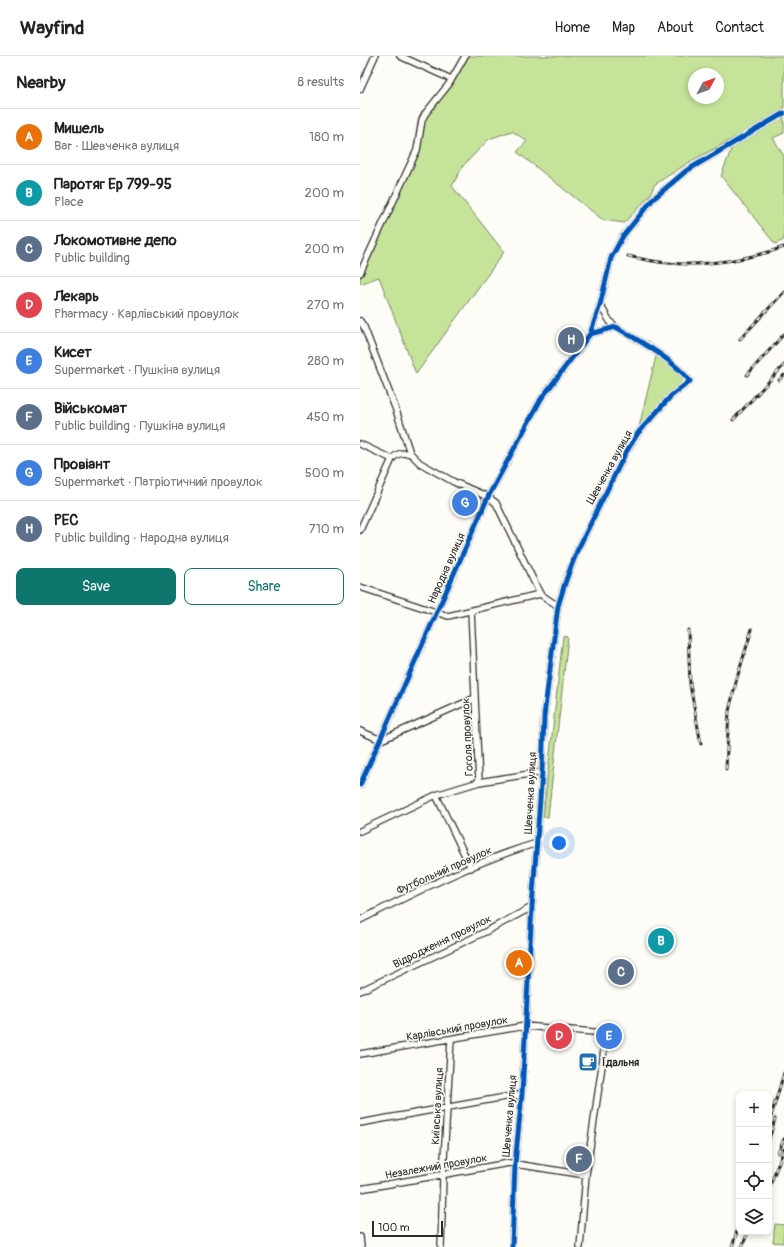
<!DOCTYPE html>
<meta charset="utf-8">
<style>
:root{--surface:#fff;--page:#f6f6f6;--text:#222;--muted:#767676;--line:#e0e0e0;--accent:#0f766e}
body{margin:0;font-family:Pangolin,sans-serif;background:var(--page);color:var(--text)}
.controls{position:absolute;right:12px;bottom:12px;display:grid;overflow:hidden;border-radius:8px;box-shadow:0 2px 6px #0003}
.controls button{width:36px;height:36px;display:grid;place-items:center;padding:0;border:0;border-bottom:1px solid var(--line);background:var(--surface);color:var(--text);font:20px sans-serif}
.compass{position:absolute;left:328px;top:12px;width:36px;height:36px;border-radius:50%;background:var(--surface);box-shadow:0 2px 6px #0003;rotate:49deg}
.scale{position:absolute;left:12px;bottom:10px;width:71px;box-sizing:border-box;padding-left:4px;border:2px solid #2b2b2b;border-top:0;font-size:11px;line-height:14px;white-space:nowrap;color:#2b2b2b;-webkit-text-stroke:3px #fdfcf7;paint-order:stroke}
.you{position:absolute;left:199px;top:787px;width:14px;height:14px;margin:-10px;border:3px solid #fff;border-radius:50%;background:#1a73e8;box-shadow:0 0 0 6px #1a73e833}
.badge{display:grid;place-items:center;width:26px;height:26px;border-radius:50%;background:var(--accent);color:#fff;font-size:13px;font-weight:700}
.pin{position:absolute;translate:-50% -50%;border:2px solid #fff;box-shadow:0 1px 4px #0006}
.list{margin:0;padding:0;list-style:none}
h2{display:flex;justify-content:space-between;align-items:center;height:52px;margin:0;padding:0 16px;font-size:17px}
h2 small{font-size:13px;font-weight:400;color:var(--muted)}
.list li{display:grid;grid-template-columns:26px 1fr auto;gap:12px;align-items:center;box-sizing:border-box;height:56px;padding:0 16px;border-top:1px solid var(--line)}
.list b{display:block;font-size:15px;white-space:nowrap}
.list p{margin:0;font-size:13px;white-space:nowrap;color:var(--muted)}
.list em{font-size:13px;font-style:normal;color:var(--muted)}
.actions{display:flex;gap:8px;padding:12px 16px}
.actions a{flex:1;padding:9px 0;border:1px solid var(--accent);border-radius:8px;text-align:center;font-size:14px;color:var(--accent)}
.actions .main{background:var(--accent);color:#fff}
.icon{flex:none;width:22px;height:22px;fill:none;stroke:currentColor;stroke-width:2;stroke-linecap:round;stroke-linejoin:round}
.map{position:relative;flex:none;width:424px;height:1191px;overflow:hidden}
header{display:flex;align-items:center;gap:24px;box-sizing:border-box;height:56px;padding:0 20px;background:var(--surface);border-bottom:1px solid var(--line)}
header strong{font-size:19px}
nav{display:flex;gap:22px;margin-inline-start:auto;font-size:14px}
main{display:flex}
aside{flex:1;background:var(--surface)}
.map>svg:first-child{display:block}
.green{fill:#c6e39a;stroke:#788762;fill-rule:evenodd}
.lines{fill:none;stroke-linecap:round;stroke-linejoin:round}
.minor-casing{stroke:#2b2b2b;stroke-width:8}
.minor{stroke:#fdfcf7;stroke-width:5.5}
.rail-casing{stroke:#2b2b2b;stroke-width:3}
.rail{stroke:#fdfcf7;stroke-width:1.5;stroke-dasharray:4.5;stroke-linecap:butt}
.cycleway-casing{stroke:#fdfcf7;stroke-width:8}
.cycleway{stroke:#0057b8;stroke-width:5}
.labels{text-anchor:middle;stroke-width:3;stroke-linejoin:round;paint-order:stroke}
.street-label{font-size:11px;fill:#2b2b2b;stroke:#fdfcf7}
.poi-label{font-size:11px;font-weight:bold;fill:#2b2b2b;stroke:#fdfcf7;text-anchor:start}
</style>
<header>
<strong>Wayfind</strong>
<nav><a>Home</a><a>Map</a><a>About</a><a>Contact</a></nav>
</header>
<main>
<aside>
<h2>Nearby<small>8 results</small></h2>
<ul class="list">
<li><span class="badge" style="background:#e8710a">A</span><div><b>Мишель</b><p>Bar · Шевченка вулиця</p></div><em>180 m</em></li>
<li><span class="badge" style="background:#0f9aa8">B</span><div><b>Паротяг Ер 799-95</b><p>Place</p></div><em>200 m</em></li>
<li><span class="badge" style="background:#5c6f8a">C</span><div><b>Локомотивне депо</b><p>Public building</p></div><em>200 m</em></li>
<li><span class="badge" style="background:#e0444e">D</span><div><b>Лекарь</b><p>Pharmacy · Карлівський провулок</p></div><em>270 m</em></li>
<li><span class="badge" style="background:#3f7fe0">E</span><div><b>Кисет</b><p>Supermarket · Пушкіна вулиця</p></div><em>280 m</em></li>
<li><span class="badge" style="background:#5c6f8a">F</span><div><b>Військомат</b><p>Public building · Пушкіна вулиця</p></div><em>450 m</em></li>
<li><span class="badge" style="background:#3f7fe0">G</span><div><b>Провіант</b><p>Supermarket · Патріотичний провулок</p></div><em>500 m</em></li>
<li><span class="badge" style="background:#5c6f8a">H</span><div><b>РЕС</b><p>Public building · Народна вулиця</p></div><em>710 m</em></li>
</ul>
<div class="actions"><a class="main">Save</a><a>Share</a></div>
</aside>
<div class="map">
<svg width="424" height="1191" viewBox="0 0 424 1191">
<rect width="100%" height="100%" fill="#fdfcf7"/>
<filter id="ink" filterUnits="userSpaceOnUse"><feTurbulence type="fractalNoise" baseFrequency=".025" numOctaves="2"/><feDisplacementMap in="SourceGraphic" scale="8" xChannelSelector="R" yChannelSelector="G"/><feConvolveMatrix kernelMatrix="1 2 1 2 8 2 1 2 1" color-interpolation-filters="sRGB"/></filter>
<g filter="url(#ink)">
<path class="green" d="M105,0H424V77L413,82L424,100V184L415,188L361,120L376,81L331,105L294,129L291,138L264,167L243,164L157,96L167,85L152,75L129,83L103,110L92,130L144,196L56,318L19,221L0,228V217L57,94L62,64L89,28ZM334,18H358V42H334Z
M297,296L330,325L278,375Z
M203,580L208,581L188,761H183Z
M415,1168L424,1169L423,1187L413,1186Z"/>
<g class="lines">
<defs>
<path id="minor" d="M40,0L91,23
M0,33L15,0
M0,217L57,94L62,64L65,58L89,28L105,0
M240,249L251,267L256,271
M0,265L4,271L36,354L50,397L60,407L94,426L128,441L136,447L180,538L198,550
M0,388L32,403C37,397 42,397 50,397
M0,474L32,403
M0,531L88,560L180,538
M0,675L21,684L115,642
M119,726L182,716
M0,729L128,441L181,343L230,278L240,249L251,202L263,180L293,143L326,115L424,57
M76,739L111,812
M0,775L76,739L119,726L111,555
M0,864C58,835 116,805 177,787
M0,935L125,876L172,851
M0,998L165,970L245,977L243,1003L226,1119L220,1191
M0,1067L162,1038
M0,1133L149,1107L226,1119
M0,1181L1,1191
M81,1191L83,1120L91,983
M152,1191L155,1108L162,1038L172,851L182,716L184,660L198,550L206,524L217,495L265,398L278,377L311,340L330,325C310,301 282,287 256,271L230,278"/>
</defs>
<use href="#minor" class="minor-casing"/>
<use href="#minor" class="minor"/>
<defs>
<path id="rail" d="M268,200C281,203 295,206 308,207C343,211 391,203 424,191
M380,283L424,236
M387,319L424,278
M419,324L424,319
M373,364L424,309
M328,574L330,629L341,688
M366,713L369,655L377,622L392,573
M409,1067L424,1017
M409,1083L415,1063
M418,1097L424,1083
M409,1132L424,1093
M372,1191L379,1169
M382,1191L388,1176"/>
</defs>
<use href="#rail" class="rail-casing"/>
<use href="#rail" class="rail"/>
<defs>
<path id="cycleway" d="M0,729L128,441L181,343L230,278L240,249L251,202L263,180L293,143L326,115L424,57
M152,1191L155,1108L162,1038L172,851L182,716L184,660L198,550L206,524L217,495L265,398L278,377L311,340L330,325C310,301 282,287 256,271L230,278"/>
</defs>
<use href="#cycleway" class="cycleway-casing"/>
<use href="#cycleway" class="cycleway"/>
</g>
</g>
<defs>
<symbol id="cafe-square" viewBox="-11 -11 22 22"><rect x="-9" y="-9" width="18" height="18" rx="4" fill="#1f6fb2" stroke="#fdfcf7"/><path d="M-5.5-4.5H6V0H3Q3 3.5 0 3.5H-2.5Q-5.5 3.5-5.5 0ZM3-3.2v2h1.7v-2ZM-6 4.5H4V6H-6Z" fill="#fff"/></symbol>
</defs>
<g fill-rule="evenodd">
<use href="#cafe-square" x="217" y="995" width="22" height="22"/>
</g>
<g class="labels">
<g class="street-label">
<text transform="translate(249 411) rotate(-61)" y="4">Шевченка вулиця</text>
<text transform="translate(86 512) rotate(-66)" y="4">Народна вулиця</text>
<text transform="translate(107 681) rotate(-93)" y="4">Гоголя провулок</text>
<text transform="translate(170 737) rotate(-87)" y="4">Шевченка вулиця</text>
<text transform="translate(84 814) rotate(-24)" y="4">Футбольний провулок</text>
<text transform="translate(82 885) rotate(-26)" y="4">Відродження провулок</text>
<text transform="translate(97 972) rotate(-10)" y="4">Карлівський провулок</text>
<text transform="translate(77 1050) rotate(-87)" y="4">Київська вулиця</text>
<text transform="translate(149 1060) rotate(-85)" y="4">Шевченка вулиця</text>
<text transform="translate(76 1110) rotate(-10)" y="4">Незалежний провулок</text>
</g>
<g class="poi-label">
<text x="242" y="1010">Їдальня</text>
</g>
</g>
</svg>
<div class="controls">
<button>+</button>
<button>−</button>
<button><svg class="icon" aria-label="locate" viewBox="0 0 24 24"><circle cx="12" cy="12" r="6"/><path d="M12 2v4M12 18v4M2 12h4M18 12h4"/></svg></button>
<button><svg class="icon" aria-label="layers" viewBox="0 0 24 24"><path d="M12 4l9 5-9 5-9-5zM3 14l9 5 9-5"/></svg></button>
</div>
<svg class="compass" viewBox="-18 -18 36 36"><path d="M0-13l5 13h-10z" fill="#e53935"/><path d="M0 13l5-13h-10z" fill="#767676"/></svg>
<div class="scale">100 m</div>
<div class="you"></div>
<div class="pin badge" style="left:159px;top:907px;background:#e8710a">A</div>
<div class="pin badge" style="left:301px;top:885px;background:#0f9aa8">B</div>
<div class="pin badge" style="left:261px;top:916px;background:#5c6f8a">C</div>
<div class="pin badge" style="left:199px;top:980px;background:#e0444e">D</div>
<div class="pin badge" style="left:249px;top:980px;background:#3f7fe0">E</div>
<div class="pin badge" style="left:219px;top:1103px;background:#5c6f8a">F</div>
<div class="pin badge" style="left:105px;top:447px;background:#3f7fe0">G</div>
<div class="pin badge" style="left:211px;top:284px;background:#5c6f8a">H</div>
</div>
</main>
